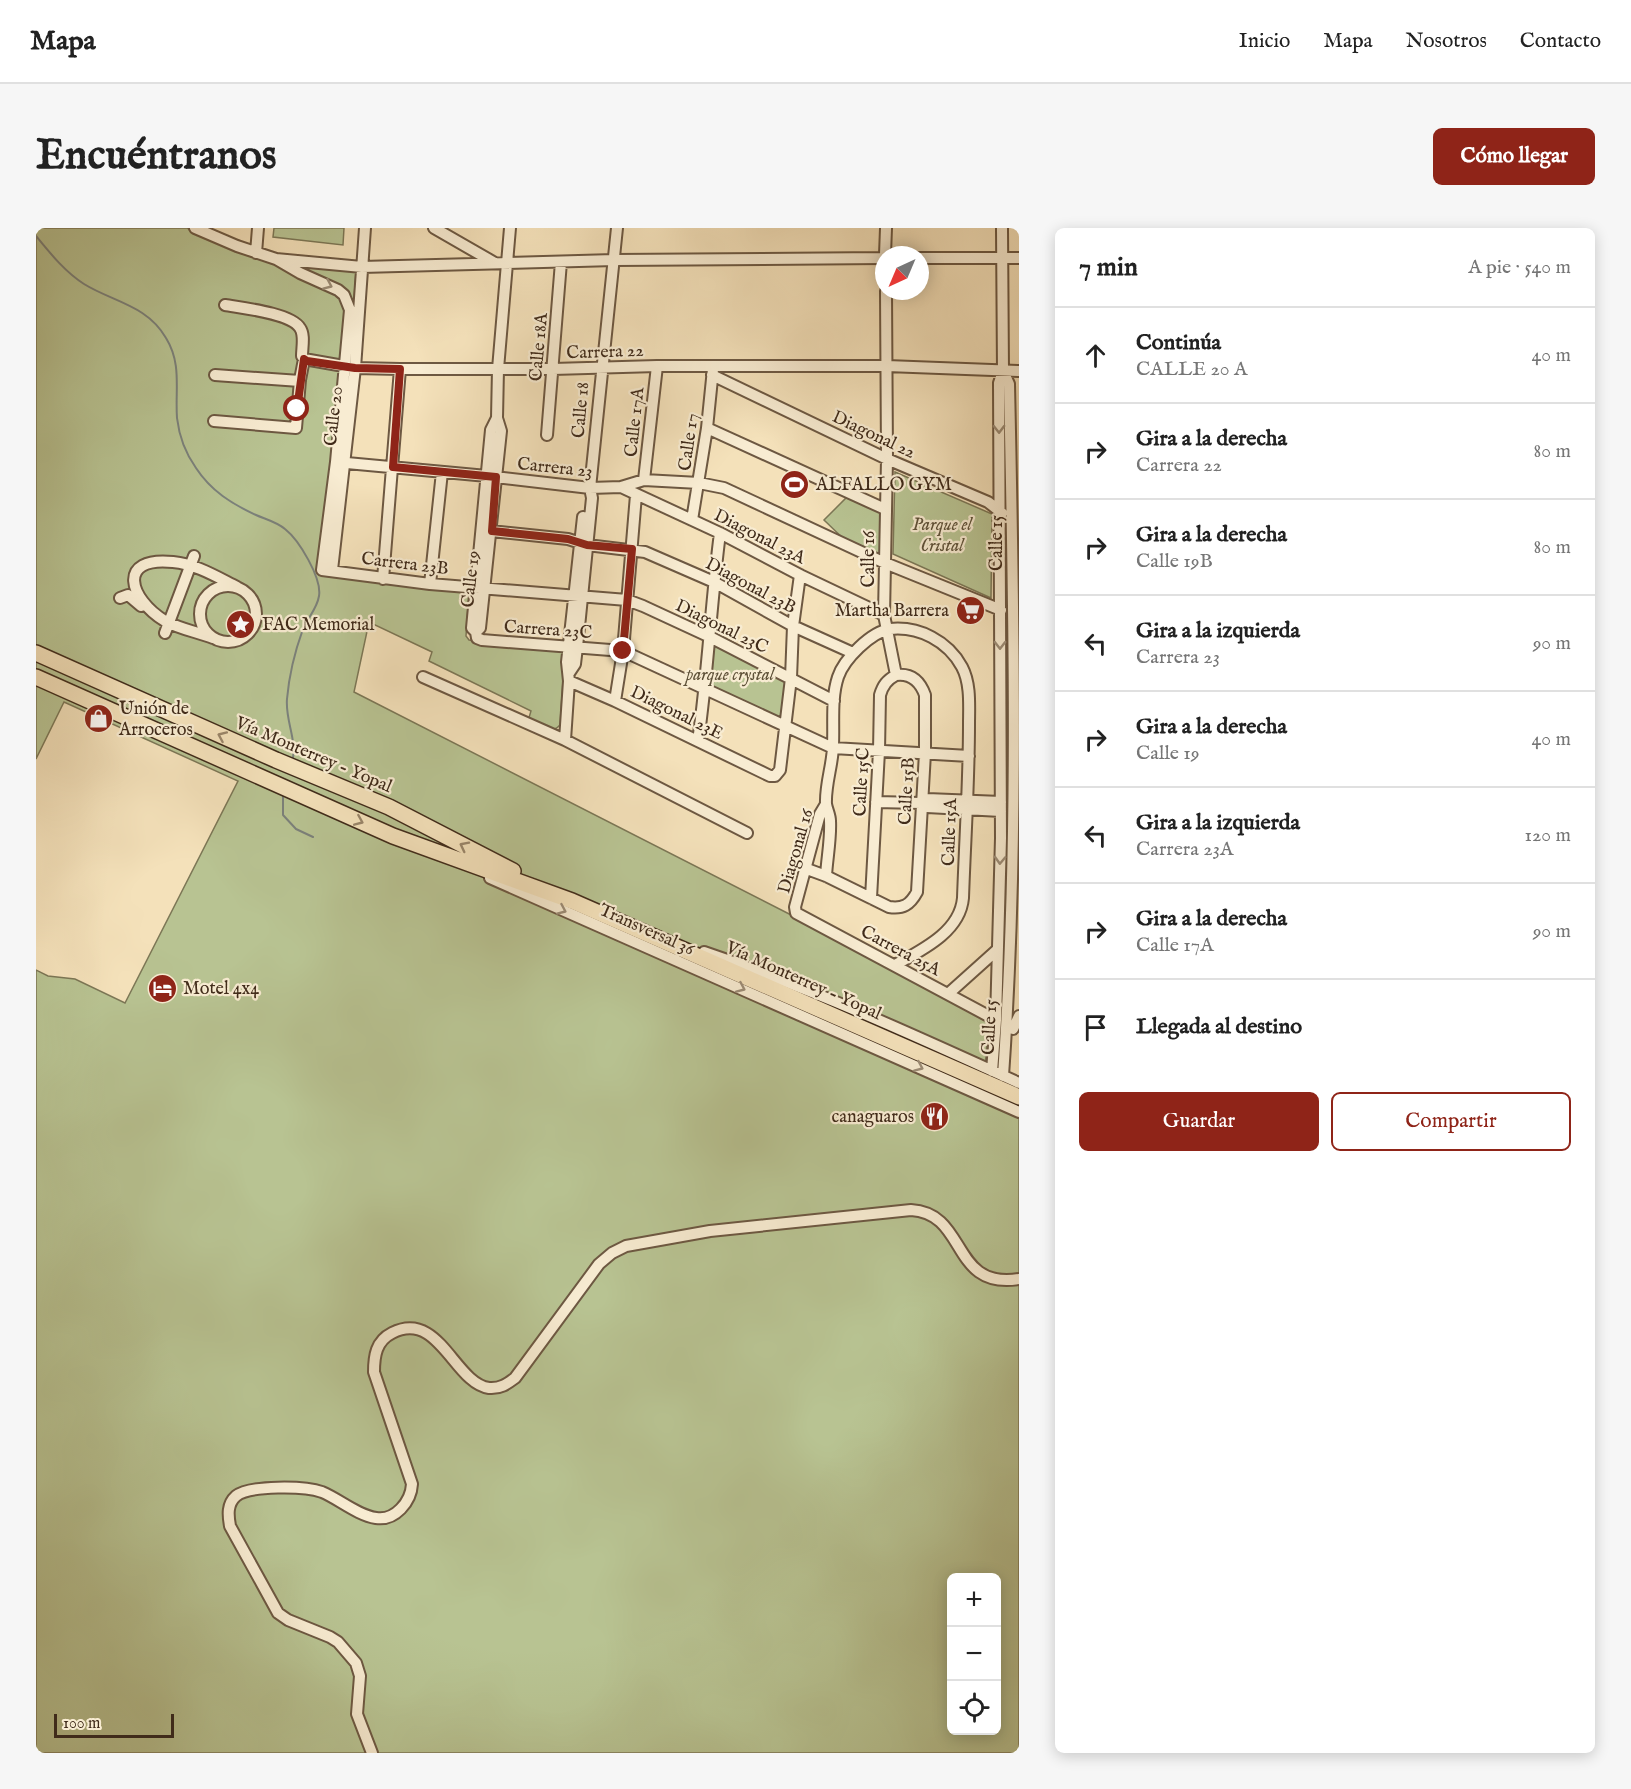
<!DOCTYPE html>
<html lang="es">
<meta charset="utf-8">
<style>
:root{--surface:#fff;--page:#f6f6f6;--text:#222;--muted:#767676;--line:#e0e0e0;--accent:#8f2418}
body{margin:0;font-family:"IM FELL English",serif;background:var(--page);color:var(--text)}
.controls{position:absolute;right:18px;bottom:18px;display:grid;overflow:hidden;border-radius:9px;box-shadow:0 3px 15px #0003}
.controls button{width:54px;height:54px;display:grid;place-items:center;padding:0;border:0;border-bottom:2px solid var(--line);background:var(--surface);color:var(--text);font:30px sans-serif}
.compass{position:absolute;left:839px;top:18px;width:54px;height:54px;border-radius:50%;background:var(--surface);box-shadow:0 3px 15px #0003;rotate:224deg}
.scale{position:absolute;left:18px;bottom:15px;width:120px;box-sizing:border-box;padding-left:6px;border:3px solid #402b1a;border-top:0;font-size:16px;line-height:21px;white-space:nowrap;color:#402b1a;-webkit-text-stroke:4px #f8ecd2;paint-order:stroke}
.stop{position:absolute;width:18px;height:18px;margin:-14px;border:4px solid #8f2418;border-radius:50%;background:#fff}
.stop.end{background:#8f2418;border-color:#fff;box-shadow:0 2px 6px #0008}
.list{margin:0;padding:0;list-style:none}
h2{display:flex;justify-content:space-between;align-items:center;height:78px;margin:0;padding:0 24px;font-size:26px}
h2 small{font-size:20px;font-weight:400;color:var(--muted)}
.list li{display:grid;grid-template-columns:39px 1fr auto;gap:18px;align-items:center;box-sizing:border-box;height:96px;padding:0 24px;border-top:2px solid var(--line)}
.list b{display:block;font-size:22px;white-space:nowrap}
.list p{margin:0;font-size:20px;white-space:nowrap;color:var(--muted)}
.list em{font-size:20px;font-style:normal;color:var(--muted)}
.actions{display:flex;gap:12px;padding:18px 24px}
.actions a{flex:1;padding:14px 0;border:2px solid var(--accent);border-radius:9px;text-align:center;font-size:21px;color:var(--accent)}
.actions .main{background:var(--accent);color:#fff}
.icon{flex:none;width:33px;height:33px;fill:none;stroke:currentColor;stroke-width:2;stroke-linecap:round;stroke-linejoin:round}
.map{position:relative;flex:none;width:983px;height:1525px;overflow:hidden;border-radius:9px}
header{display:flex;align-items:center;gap:36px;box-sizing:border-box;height:84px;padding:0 30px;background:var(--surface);border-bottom:2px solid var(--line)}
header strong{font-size:28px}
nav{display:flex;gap:33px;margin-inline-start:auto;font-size:21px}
.intro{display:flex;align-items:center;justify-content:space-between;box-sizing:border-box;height:144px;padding:0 36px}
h1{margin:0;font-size:42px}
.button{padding:15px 27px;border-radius:9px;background:var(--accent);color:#fff;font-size:21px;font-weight:700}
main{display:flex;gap:36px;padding:0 36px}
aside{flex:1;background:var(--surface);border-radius:9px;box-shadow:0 3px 15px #0003}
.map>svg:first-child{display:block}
.green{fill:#b8c392;stroke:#7c7756;stroke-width:1.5;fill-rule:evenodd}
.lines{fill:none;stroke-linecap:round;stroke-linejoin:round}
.stream{stroke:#7b817b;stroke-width:2}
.minor-casing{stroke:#6d5842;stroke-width:14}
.highway-casing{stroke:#402b1a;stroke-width:18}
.minor{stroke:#f8ecd2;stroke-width:10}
.highway{stroke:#f4e1ba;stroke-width:15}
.oneway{stroke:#9c8c76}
.oneway2{stroke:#9a866a}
.route{stroke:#8f2418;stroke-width:8}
.labels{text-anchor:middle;stroke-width:4.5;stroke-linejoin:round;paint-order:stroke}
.street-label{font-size:18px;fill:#402b1a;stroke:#f8ecd2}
.poi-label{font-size:18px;fill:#402b1a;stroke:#f8ecd2;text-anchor:start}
.park-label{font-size:18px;font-style:italic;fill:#5e5138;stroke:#f8ecd2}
</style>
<header>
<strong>Mapa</strong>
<nav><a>Inicio</a><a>Mapa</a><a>Nosotros</a><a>Contacto</a></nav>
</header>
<div class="intro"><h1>Encuéntranos</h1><a class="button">Cómo llegar</a></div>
<main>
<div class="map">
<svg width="983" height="1525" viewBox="0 0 983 1525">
<rect width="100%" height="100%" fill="#f4e1ba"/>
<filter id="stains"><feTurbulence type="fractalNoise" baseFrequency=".00333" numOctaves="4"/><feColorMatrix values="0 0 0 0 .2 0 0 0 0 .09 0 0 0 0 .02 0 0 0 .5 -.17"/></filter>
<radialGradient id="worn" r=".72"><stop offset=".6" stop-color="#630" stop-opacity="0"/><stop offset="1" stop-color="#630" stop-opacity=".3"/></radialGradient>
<path class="green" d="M0,0H151L218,30L320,44L307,214L292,344L433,363L430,408L433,412L526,422L527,452L524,497C514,508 503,498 492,493L495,483L393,433L396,424L333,394L318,464L763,691L953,791L948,852L983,869V1525H0V742L12,748L39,751L89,775L202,553L28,474L0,531ZM915,1350H960V1502H915Z
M238,0H308L307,17L237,9Z
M859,244L956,286L955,370L857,326Z
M812,268L846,283L847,331L813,316L788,292Z
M676,414L753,453L747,495L672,458Z"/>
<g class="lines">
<path class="stream" d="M0,8C14,25 29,44 48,56C77,74 111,77 130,110C146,136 139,161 141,190C143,207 150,226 160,240C175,263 196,276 220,287C229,291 241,294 249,301C263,312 286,350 283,368C281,381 272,389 267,401C259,423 253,448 251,471C249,493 262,513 256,534
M247,565V587L260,601L277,609"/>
<defs>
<path id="minor" d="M159,0L201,18L240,31L326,39L578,32L848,30
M398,0L459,35
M220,25L222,0
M849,27L850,0
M884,30H983
M240,31L264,45L302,62L308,67L314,82L300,234L286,342L394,356L591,372L607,378L674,409L798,473
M850,63L851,231L848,387L860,447
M189,77C206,80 255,85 264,100C269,107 266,119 266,128L268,131L319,140L364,141H517L621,138H851L983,143
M179,147L264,153
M676,147L851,231L952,274L966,285
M461,190L455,202L436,400L440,404L441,410L446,412L587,423L797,520L933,528
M178,193L260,200L264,152L268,131
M671,200L849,281
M511,207L525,34
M300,234L451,248L554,260L585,259L608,252L663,255L688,260L849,335L965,382
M608,252L621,138
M585,259L684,305L764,347L848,387
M656,292L671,200L677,141
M455,303L532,311L551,317L609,324L678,354L757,398L817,425
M296,342L319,140L329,0
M347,351L364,141
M394,356L406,244
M164 386a28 28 0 1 1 56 0a28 28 0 1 1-56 0Z
M84,370L92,367L105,378
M440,404L444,400L465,203L461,190L462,141L474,0
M129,405L158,328
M177,410C161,404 144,401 129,393C93,371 80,328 137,334C160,336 181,349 201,359
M533,445L539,436L541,419L556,270L554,260L581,0
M387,449L529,512L711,605
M533,453L579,473L734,548H739L744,542L755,450L757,398L764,347
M579,473L587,423L600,267
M529,512L533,453L531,434L547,289
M662,513C672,444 675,374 684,305
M840,574L885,575L891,579L965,583
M885,575L891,571L965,574
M790,576L784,586L759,679L760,685L960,792
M771,641L790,648L853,679C867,681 874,677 881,664L889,525V467C884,453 875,445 860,447
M790,648C791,630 795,611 794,593C794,587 791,582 790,576C789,556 797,536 797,517C798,495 795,470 802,449C808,431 835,404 854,401C883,398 912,413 926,439C935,456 933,478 933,497C933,554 929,612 927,670C924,704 886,722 859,737
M454,650L983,884
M835,670L843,523L844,467C847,457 851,452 860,447
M668,724C775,760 880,808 983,855
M912,766L961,722
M977,801L983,788
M956,843L960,792L965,610L963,155L967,143L966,0
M967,848C983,618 978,386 973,156L967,143
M336,1525L321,1486L324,1448L320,1435L302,1414L294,1409L252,1392L242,1385L194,1298C192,1287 191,1276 200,1268C214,1257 269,1258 286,1264C303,1271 321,1287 340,1290C359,1293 375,1274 376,1256L338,1144C338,1128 340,1113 356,1105C403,1081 418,1155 453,1160C464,1161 471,1156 479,1150L563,1036L576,1025L590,1018L674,1003L875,982C932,985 914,1062 983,1051"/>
<path id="highway" d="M0,425L240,532L353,579L477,643
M0,449L357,608L536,673L983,869"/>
</defs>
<use href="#minor" class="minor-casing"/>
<use href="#highway" class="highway-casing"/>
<use href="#minor" class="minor"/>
<use href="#highway" class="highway"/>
</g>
<defs><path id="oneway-chevron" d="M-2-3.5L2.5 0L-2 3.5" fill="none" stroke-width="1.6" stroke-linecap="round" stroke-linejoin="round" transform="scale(1.5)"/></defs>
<g class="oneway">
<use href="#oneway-chevron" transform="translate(292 57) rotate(24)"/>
<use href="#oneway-chevron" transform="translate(963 201) rotate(89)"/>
<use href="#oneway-chevron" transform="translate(964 417) rotate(90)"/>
<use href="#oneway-chevron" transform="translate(964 632) rotate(92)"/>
<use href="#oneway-chevron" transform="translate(526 682) rotate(24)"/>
<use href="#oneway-chevron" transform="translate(705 760) rotate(24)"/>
<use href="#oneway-chevron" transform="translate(883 839) rotate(24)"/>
</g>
<g class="oneway2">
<use href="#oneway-chevron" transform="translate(186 508) rotate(-156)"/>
<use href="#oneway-chevron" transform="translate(323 593) rotate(23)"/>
<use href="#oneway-chevron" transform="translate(428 618) rotate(-153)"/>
</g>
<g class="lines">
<path class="route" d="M261,181L268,131L271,133L319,140L364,141L357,239L460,249L456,303L532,311L551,317L596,321L587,423"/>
</g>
<defs>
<symbol id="stadium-disc" viewBox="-11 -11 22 22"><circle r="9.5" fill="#8f2418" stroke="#f8ecd2"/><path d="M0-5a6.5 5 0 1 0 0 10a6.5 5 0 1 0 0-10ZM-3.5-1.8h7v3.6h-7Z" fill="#fff"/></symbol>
<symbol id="supermarket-disc" viewBox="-11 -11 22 22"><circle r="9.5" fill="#8f2418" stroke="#f8ecd2"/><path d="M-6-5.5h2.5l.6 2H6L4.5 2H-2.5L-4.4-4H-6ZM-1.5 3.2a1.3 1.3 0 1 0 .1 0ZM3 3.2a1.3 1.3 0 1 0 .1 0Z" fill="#fff"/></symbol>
<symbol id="sight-disc" viewBox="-11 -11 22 22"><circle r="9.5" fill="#8f2418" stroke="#f8ecd2"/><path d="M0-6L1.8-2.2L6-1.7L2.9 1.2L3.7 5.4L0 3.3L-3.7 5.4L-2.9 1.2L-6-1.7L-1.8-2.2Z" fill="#fff"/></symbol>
<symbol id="shop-disc" viewBox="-11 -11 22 22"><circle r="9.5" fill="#8f2418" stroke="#f8ecd2"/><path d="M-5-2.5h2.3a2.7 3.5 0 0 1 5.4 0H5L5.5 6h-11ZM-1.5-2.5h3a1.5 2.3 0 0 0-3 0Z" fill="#fff"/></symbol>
<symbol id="hotel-disc" viewBox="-11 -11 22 22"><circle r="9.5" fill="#8f2418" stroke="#f8ecd2"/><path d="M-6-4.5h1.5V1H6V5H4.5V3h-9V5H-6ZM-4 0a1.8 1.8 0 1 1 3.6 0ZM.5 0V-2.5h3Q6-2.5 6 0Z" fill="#fff"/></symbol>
<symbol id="restaurant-disc" viewBox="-11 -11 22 22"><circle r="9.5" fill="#8f2418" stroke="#f8ecd2"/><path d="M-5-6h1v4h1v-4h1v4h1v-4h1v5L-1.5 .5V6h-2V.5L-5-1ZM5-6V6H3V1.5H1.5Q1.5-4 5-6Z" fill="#fff"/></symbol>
</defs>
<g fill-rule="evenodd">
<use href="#stadium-disc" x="742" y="240" width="33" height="33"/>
<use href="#supermarket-disc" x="918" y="366" width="33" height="33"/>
<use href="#sight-disc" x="188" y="380" width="33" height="33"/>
<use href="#shop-disc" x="46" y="474" width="33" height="33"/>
<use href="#hotel-disc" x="110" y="744" width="33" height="33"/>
<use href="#restaurant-disc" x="882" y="872" width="33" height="33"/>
</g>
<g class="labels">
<g class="street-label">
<text transform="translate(502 119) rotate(-85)" y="6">Calle 18A</text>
<text transform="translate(569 123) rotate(-2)" y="6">Carrera 22</text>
<text transform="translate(544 182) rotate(-85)" y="6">Calle 18</text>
<text transform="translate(297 188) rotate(-84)" y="6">Calle 20</text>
<text transform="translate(598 194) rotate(-84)" y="6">Calle 17A</text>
<text transform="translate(838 206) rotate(25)" y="6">Diagonal 22</text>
<text transform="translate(652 214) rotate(-82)" y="6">Calle 17</text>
<text transform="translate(519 239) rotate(6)" y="6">Carrera 23</text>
<text transform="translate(724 308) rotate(27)" y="6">Diagonal 23A</text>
<text transform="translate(960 315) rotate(-90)" y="6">Calle 15</text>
<text transform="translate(832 331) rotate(-90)" y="6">Calle 16</text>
<text transform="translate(369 335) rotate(7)" y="6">Carrera 23B</text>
<text transform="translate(434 351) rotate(-84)" y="6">Calle 19</text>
<text transform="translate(715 357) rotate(28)" y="6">Diagonal 23B</text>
<text transform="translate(686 398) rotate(26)" y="6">Diagonal 23C</text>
<text transform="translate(512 401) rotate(4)" y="6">Carrera 23C</text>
<text transform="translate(641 484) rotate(26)" y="6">Diagonal 23E</text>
<text transform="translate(278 526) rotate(23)" y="6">Vía Monterrey - Yopal</text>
<text transform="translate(825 554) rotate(-87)" y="6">Calle 15C</text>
<text transform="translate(870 563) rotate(-87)" y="6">Calle 15B</text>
<text transform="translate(913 604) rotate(-88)" y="6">Calle 15A</text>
<text transform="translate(759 623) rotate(-74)" y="6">Diagonal 16</text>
<text transform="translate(611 701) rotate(24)" y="6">Transversal 36</text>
<text transform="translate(865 722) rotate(28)" y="6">Carrera 25A</text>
<text transform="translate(768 752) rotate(24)" y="6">Vía Monterrey - Yopal</text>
<text transform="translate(953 799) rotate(-87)" y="6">Calle 15</text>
</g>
<g class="poi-label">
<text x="780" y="262">ALFALLO GYM</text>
<text x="913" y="388" text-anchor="end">Martha Barrera</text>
<text x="226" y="402">FAC Memorial</text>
<text x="83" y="486">Unión de<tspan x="83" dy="21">Arroceros</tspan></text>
<text x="147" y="766">Motel 4x4</text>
<text x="878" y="894" text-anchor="end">canaguaros</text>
</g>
<g class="park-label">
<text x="906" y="302">Parque el<tspan x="906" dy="21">Cristal</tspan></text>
<text x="694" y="452">parque crystal</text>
</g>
</g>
<rect width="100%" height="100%" filter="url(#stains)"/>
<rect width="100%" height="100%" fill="url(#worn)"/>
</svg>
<div class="controls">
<button>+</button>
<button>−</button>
<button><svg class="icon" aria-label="locate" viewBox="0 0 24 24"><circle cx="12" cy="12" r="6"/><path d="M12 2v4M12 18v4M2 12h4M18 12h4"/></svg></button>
</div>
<svg class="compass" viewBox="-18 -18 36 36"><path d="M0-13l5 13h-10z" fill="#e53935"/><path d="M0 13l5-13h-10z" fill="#767676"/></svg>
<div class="scale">100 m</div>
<div class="stop" style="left:261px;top:181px"></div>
<div class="stop end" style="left:587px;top:423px"></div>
</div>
<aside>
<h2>7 min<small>A pie · 540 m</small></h2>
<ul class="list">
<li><svg class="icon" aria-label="ahead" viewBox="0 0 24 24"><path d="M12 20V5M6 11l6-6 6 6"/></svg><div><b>Continúa</b><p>CALLE 20 A</p></div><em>40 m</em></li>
<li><svg class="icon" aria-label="right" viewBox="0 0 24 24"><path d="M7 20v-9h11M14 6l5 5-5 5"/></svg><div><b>Gira a la derecha</b><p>Carrera 22</p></div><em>80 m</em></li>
<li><svg class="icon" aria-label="right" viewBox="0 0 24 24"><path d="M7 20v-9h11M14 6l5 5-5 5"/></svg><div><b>Gira a la derecha</b><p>Calle 19B</p></div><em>80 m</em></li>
<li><svg class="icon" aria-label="left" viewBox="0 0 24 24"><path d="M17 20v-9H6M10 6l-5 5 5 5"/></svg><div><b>Gira a la izquierda</b><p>Carrera 23</p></div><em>90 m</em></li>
<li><svg class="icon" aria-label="right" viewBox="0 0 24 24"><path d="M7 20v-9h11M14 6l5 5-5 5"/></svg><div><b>Gira a la derecha</b><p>Calle 19</p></div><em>40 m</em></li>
<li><svg class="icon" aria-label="left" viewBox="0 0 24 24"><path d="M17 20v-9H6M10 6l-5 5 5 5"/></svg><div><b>Gira a la izquierda</b><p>Carrera 23A</p></div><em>120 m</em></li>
<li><svg class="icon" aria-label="right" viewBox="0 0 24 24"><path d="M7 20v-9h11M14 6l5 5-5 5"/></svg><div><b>Gira a la derecha</b><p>Calle 17A</p></div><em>90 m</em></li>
<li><svg class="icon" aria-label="arrive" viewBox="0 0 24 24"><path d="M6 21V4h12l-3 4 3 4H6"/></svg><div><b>Llegada al destino</b></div></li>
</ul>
<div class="actions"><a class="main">Guardar</a><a>Compartir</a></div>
</aside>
</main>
